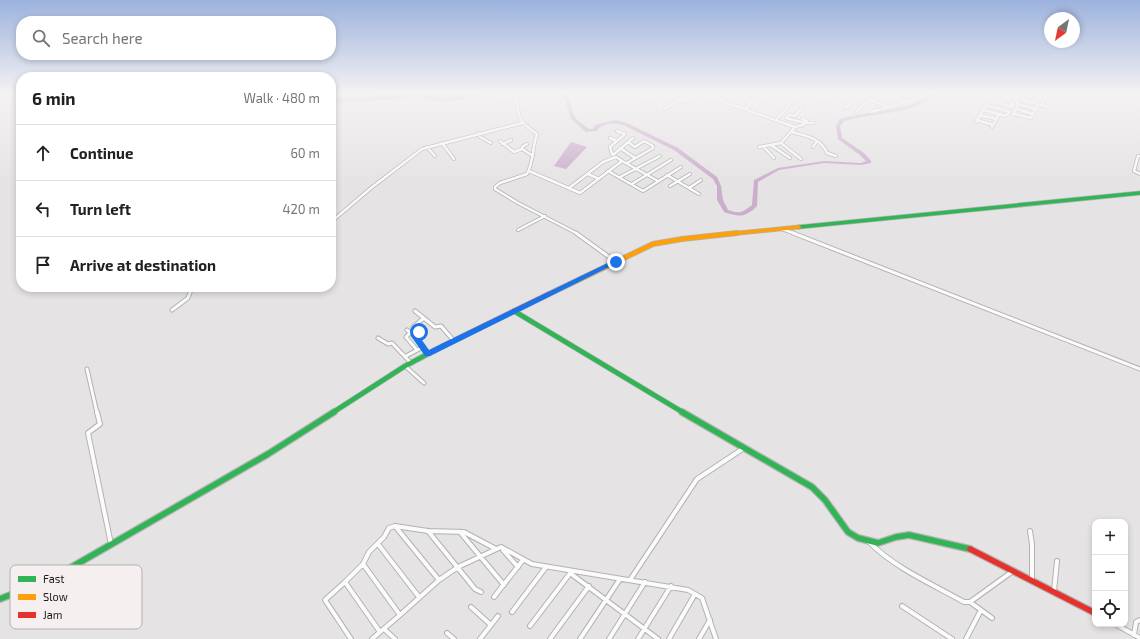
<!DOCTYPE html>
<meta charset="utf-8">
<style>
:root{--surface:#fff;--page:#f6f6f6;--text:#202124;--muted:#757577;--line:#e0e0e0}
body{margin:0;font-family:"Exo 2",sans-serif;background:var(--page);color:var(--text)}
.controls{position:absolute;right:12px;bottom:12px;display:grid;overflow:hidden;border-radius:8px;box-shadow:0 2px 6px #0003}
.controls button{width:36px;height:36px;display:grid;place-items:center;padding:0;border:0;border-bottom:1px solid var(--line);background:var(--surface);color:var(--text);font:20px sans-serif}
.compass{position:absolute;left:1044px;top:12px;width:36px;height:36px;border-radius:50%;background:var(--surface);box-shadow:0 2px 6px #0003;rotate:213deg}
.stop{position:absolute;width:12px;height:12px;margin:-9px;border:3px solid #1a73e8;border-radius:50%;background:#fff}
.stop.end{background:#1a73e8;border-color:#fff;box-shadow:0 1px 4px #0008}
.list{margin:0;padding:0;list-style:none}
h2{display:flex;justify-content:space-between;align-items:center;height:52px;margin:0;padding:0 16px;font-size:17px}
h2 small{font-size:13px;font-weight:400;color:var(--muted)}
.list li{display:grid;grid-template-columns:26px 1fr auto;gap:12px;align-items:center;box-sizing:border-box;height:56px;padding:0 16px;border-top:1px solid var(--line)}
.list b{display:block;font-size:15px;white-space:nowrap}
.list em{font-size:13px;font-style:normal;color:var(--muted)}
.icon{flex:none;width:22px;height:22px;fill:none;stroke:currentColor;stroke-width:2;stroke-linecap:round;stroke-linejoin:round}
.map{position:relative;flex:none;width:1140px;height:639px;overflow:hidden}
.search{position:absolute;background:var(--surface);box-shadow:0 2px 6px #0003;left:16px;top:16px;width:320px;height:44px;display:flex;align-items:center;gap:10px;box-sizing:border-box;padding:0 14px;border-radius:16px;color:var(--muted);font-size:15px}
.panel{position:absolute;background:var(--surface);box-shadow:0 2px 6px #0003;left:16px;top:72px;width:320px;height:220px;border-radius:16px}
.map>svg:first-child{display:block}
.water{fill:#cbaecc}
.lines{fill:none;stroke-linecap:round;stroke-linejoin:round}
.river{fill:#cbaecc;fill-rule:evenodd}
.street-far2-casing{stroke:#b3b2b2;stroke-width:4}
.street-far1-casing{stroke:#b3b2b2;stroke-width:5}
.street-casing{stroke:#b3b2b2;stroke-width:6}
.fast-far2-casing{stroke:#b3b2b2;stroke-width:5}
.fast-far1-casing{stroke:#b3b2b2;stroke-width:6}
.fast-casing{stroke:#b3b2b2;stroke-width:8}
.slow-far1-casing{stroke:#b3b2b2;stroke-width:5}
.slow-casing{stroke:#b3b2b2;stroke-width:6}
.jam-far1-casing{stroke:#b3b2b2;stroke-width:6}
.jam-casing{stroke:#b3b2b2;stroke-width:8}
.street-far2{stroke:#fbfbfb;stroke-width:2.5}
.street-far1{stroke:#fbfbfb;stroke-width:3}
.street{stroke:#fbfbfb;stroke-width:4}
.fast-far2{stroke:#30b455;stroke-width:3.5}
.fast-far1{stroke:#30b455;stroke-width:4.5}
.fast{stroke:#30b455;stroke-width:5.5}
.slow-far1{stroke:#ff9f0a;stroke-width:3.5}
.slow{stroke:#ff9f0a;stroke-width:4.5}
.jam-far1{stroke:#e5322d;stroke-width:4.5}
.jam{stroke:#e5322d;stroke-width:5.5}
.route{fill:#1a73e8}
.key{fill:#f5eff0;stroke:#b4afb0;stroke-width:1}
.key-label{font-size:11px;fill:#1c1a1b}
</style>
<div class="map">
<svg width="1140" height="639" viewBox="0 0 1140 639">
<rect width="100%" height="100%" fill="#e6e3e4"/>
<path class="water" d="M445,93H488C476,97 450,103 438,101C431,101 426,98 419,98L331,103V97H333L404,94L431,95Z
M571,142L587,147L566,169L554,166Z"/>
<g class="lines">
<path class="river" d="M558,93C573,93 569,107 575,117C577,121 585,126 589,129H593L595,125L616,120L627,123L678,148L717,177L721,186L723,200L728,210C741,214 741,213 752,205L754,180L778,168L824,161L861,163L866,161L860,155L838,139L836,126L840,119C864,112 889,112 912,104C922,101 927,93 938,93C931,97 924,103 916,106C893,115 867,114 844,121L840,126L842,138L864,153L871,161V163L861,165L824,163L779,170L758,182L757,206C745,218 739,217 724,212L717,200V186L713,179L674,150L623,125C614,122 602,123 596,131L586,132L571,119L565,99Z"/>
<defs>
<path id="street-far2" d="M516,93C519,118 516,119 537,134C532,148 534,161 527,174L500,183L495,187V189L518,203L578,234
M698,93L795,127L803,125L807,121L802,119
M855,93L869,100L856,112
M871,93L893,100L902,96
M891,93L902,96
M636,94L649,101L664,93
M757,95L759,93
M1005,95L1014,98L1018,104L1013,115
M494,98L502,96L516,102
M1014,98L1038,104L1031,118L1014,114
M1015,98L1018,93L1032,97
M869,100L881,104L887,108
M990,100L1013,107L1011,101L995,93
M720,101L726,93
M823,101L832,93
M834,104L847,93
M1018,104L1035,109
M986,105L1010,112L1005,116L999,114L992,127
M1041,105L1049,107
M1042,105L1047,93
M738,107L750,93
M845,108L860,96
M665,109L678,100L689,101L698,93
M745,109L753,101
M1017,109L1033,114
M983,110L999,114
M871,112L914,100
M980,115L996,119
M786,118L805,123H814
M786,118L789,115L795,116L803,107
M776,120L795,98L790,95L793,93
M977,120L993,125
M976,122L986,105
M795,127L781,143L801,159
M792,132C806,136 821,138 827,153L836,156
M478,133L480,137L491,143
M610,138L617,141
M500,141L514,152L522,149L533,156
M442,143L454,159
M503,144L511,140
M771,145L790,158
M763,146L774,158
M427,147L435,156
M759,147L781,143
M813,147L817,141
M620,148L635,158
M522,149V147L527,144
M612,154L610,147L625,134L617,131
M613,155L633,138
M1140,156H1138L1134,171L1140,174
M622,161L658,181
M627,163L653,148V146L644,141L635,147L628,142
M529,171L580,193L622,161L616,157L603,162L569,188
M608,171L643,191L681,167
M588,174L599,179
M667,175L699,194
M620,177L660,156
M632,184L671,160
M670,186L690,174
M689,188L701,180
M331,222L371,188L422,149L522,123
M782,229L796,234
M518,230L545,216"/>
<path id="street-far1" d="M576,233L616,262
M793,233L1140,369
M172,310L188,298L192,287
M415,311L435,327L441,326L454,341
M407,330L415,336L428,354
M410,333L406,337L417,350
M415,336L419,332L413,327L424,318
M378,338L388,344L392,343L411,363
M406,356L423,347
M405,366L424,383
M87,369L97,413"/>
<path id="street" d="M97,412L100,424L88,433L111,544
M395,526L439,580
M428,531L475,589L481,592
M1030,531L1032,544V580
M460,532L504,585
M869,542C895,568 932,584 964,602H970L992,618
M378,544L419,597
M496,549L464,532L428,531L395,526L389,528L384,537L369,552L363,564L400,615L439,580L458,567L501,547L532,564L688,590L702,598L716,639
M503,550L518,567
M363,564L345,582L380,632L400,615
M570,573L658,639
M630,580L697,479L744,448
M345,582L325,600L351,639
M1054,591L1057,561
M494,597L523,560
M970,602L1013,571
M902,606L952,639
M471,607L491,625
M512,612L546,567
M1115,624L1140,638
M530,626L571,572
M384,629L395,639
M447,633L454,639
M1134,635L1136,622L1140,620
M372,639L380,632
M480,639L498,616
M550,639L589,586
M580,639L620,579
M609,639L645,582
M638,639L671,586
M669,639L695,594
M699,639L710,620
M966,639L981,610"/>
<path id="fast-far2" d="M799,227L1140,193"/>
<path id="fast-far1" d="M514,311L684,413
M332,413L405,366L443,346"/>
<path id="fast" d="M682,412L812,487L825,500L848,532L858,538L878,543L896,537L909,535L970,549
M0,599L51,579L268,454L334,412"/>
<path id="slow-far1" d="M728,234L799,227"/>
<path id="slow" d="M549,294L653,244L682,239L737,233"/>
<path id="jam-far1" d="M443,346L549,294"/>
<path id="jam" d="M970,549L1095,613"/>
</defs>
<use href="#street-far2" class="street-far2-casing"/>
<use href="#street-far1" class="street-far1-casing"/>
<use href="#street" class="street-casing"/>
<use href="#fast-far2" class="fast-far2-casing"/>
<use href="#fast-far1" class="fast-far1-casing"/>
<use href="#fast" class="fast-casing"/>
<use href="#slow-far1" class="slow-far1-casing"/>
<use href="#slow" class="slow-casing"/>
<use href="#jam-far1" class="jam-far1-casing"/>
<use href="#jam" class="jam-casing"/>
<use href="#street-far2" class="street-far2"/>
<use href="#street-far1" class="street-far1"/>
<use href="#street" class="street"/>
<use href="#fast-far2" class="fast-far2"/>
<use href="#fast-far1" class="fast-far1"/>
<use href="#fast" class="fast"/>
<use href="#slow-far1" class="slow-far1"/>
<use href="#slow" class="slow"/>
<use href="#jam-far1" class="jam-far1"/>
<use href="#jam" class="jam"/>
</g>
<linearGradient id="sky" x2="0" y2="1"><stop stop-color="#9cb2dd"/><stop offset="0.51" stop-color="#f4f2f3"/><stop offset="1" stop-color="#f4f2f3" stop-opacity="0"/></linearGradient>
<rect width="1140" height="183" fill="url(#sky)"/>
<path class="route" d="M614,260L619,262L430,356H425L411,336L416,330H421L422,332L419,336L429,350Z"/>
<rect x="10" y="565" width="132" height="64" rx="6" class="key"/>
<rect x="18" y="576" width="18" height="6" fill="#30b455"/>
<rect x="18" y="594" width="18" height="6" fill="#ff9f0a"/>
<rect x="18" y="612" width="18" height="6" fill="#e5322d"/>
<g class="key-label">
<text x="43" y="583">Fast</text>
<text x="43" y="601">Slow</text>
<text x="43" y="619">Jam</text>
</g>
</svg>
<div class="controls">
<button>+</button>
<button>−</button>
<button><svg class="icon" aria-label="locate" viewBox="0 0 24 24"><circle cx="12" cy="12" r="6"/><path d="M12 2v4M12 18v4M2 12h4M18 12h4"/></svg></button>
</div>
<svg class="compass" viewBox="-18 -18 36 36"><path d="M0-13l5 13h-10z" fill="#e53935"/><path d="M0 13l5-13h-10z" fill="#757577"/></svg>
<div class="stop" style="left:419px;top:332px"></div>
<div class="stop end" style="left:616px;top:262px"></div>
<div class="search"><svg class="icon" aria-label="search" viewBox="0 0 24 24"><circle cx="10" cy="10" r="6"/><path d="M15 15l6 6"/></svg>Search here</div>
<section class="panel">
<h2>6 min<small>Walk · 480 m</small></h2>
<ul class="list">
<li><svg class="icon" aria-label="ahead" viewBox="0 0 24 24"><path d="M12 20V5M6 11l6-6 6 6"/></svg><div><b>Continue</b></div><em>60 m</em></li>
<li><svg class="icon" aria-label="left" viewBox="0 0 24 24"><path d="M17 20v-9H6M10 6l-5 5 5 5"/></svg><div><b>Turn left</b></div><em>420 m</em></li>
<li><svg class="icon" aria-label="arrive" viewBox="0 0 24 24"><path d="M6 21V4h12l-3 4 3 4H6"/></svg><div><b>Arrive at destination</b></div></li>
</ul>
</section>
</div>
